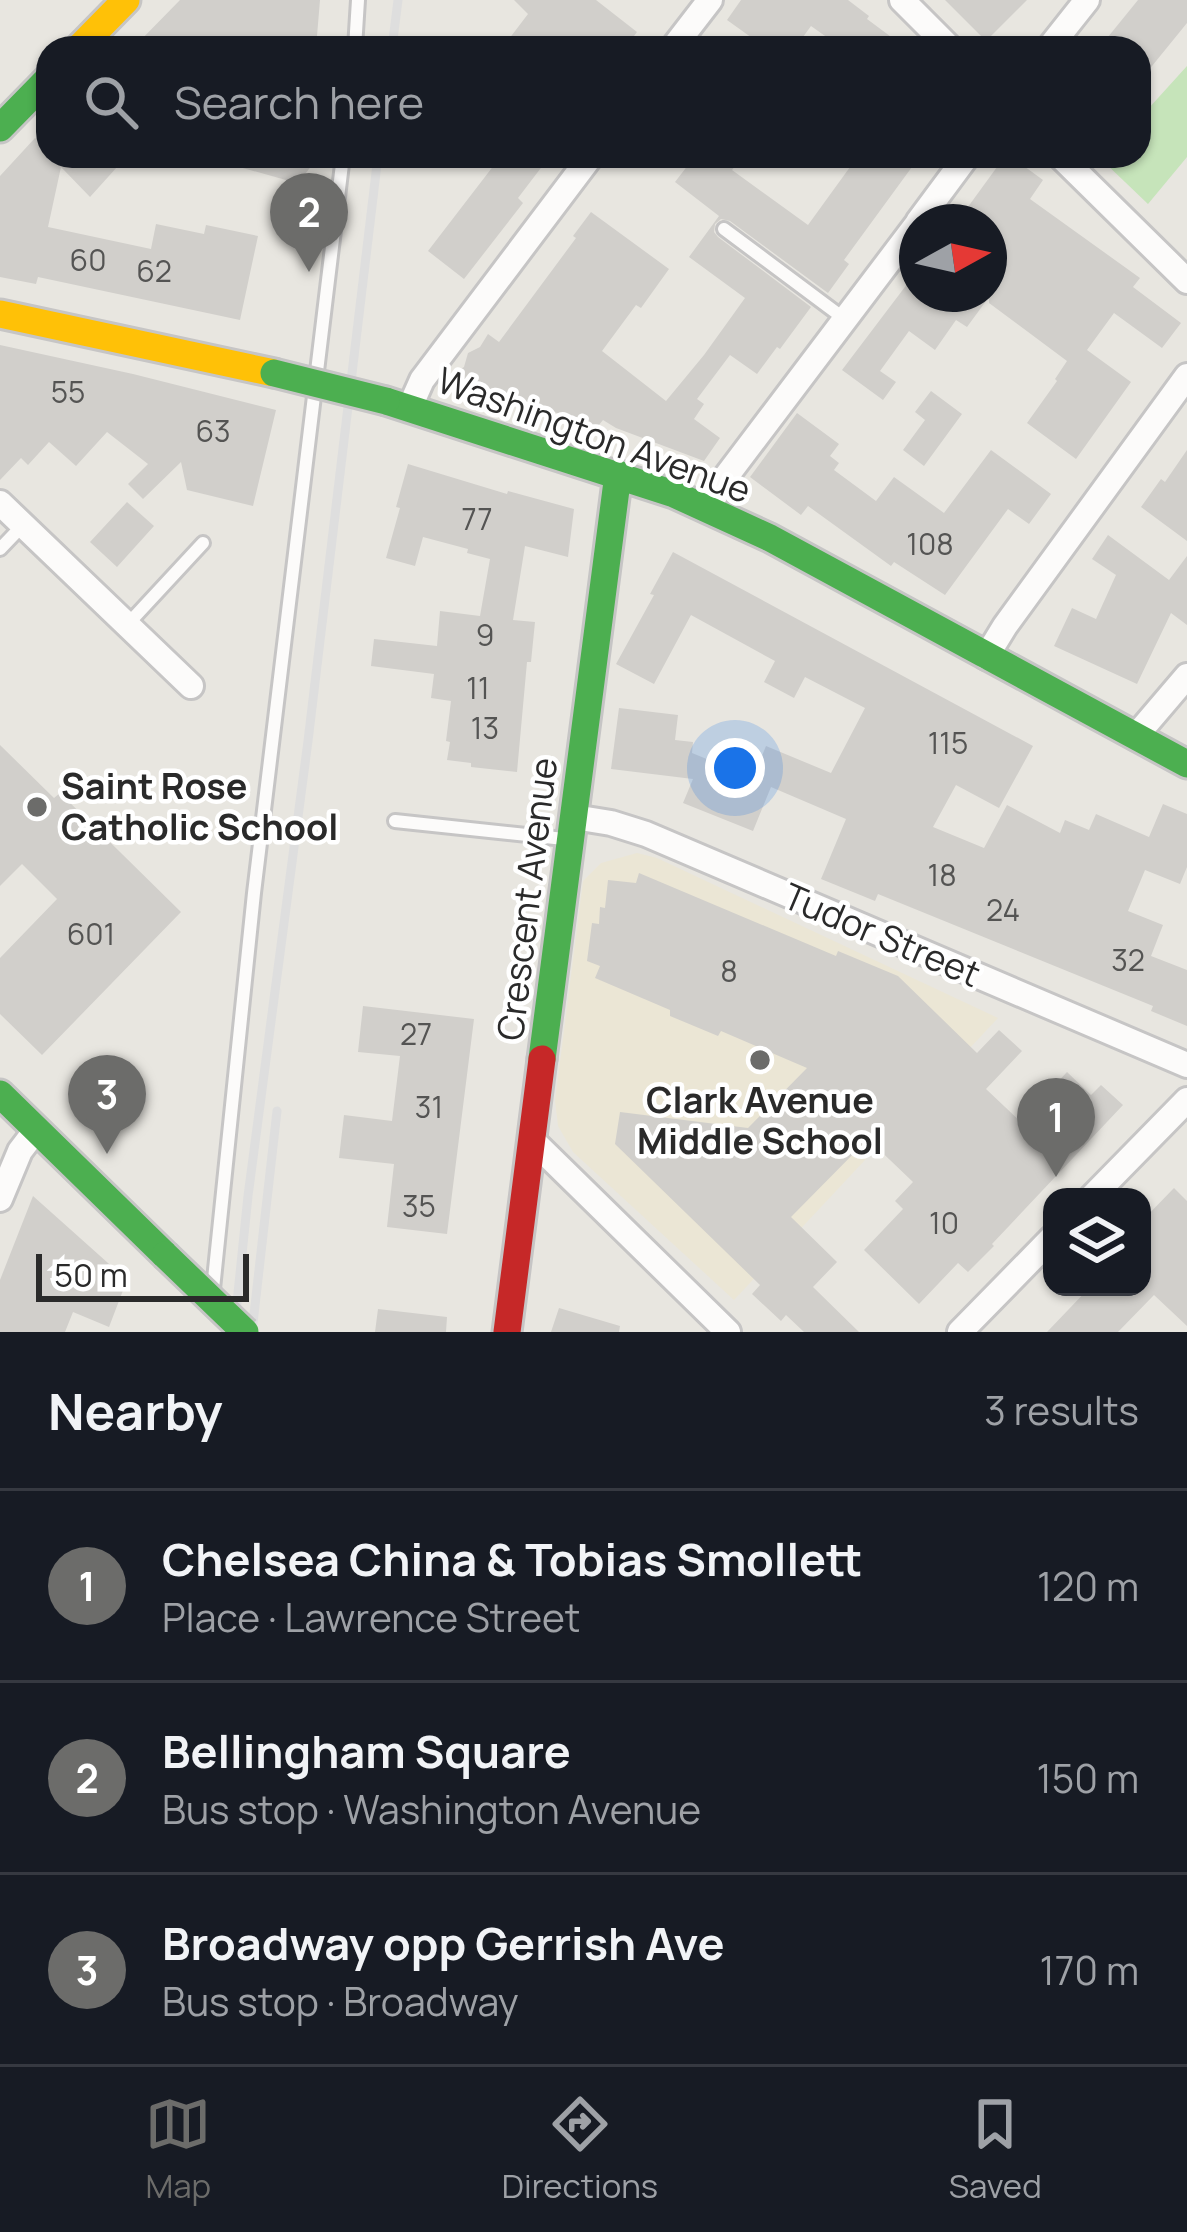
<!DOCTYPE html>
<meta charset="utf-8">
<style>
:root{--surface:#171b24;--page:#20242c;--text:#f1f3f6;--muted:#9ea1a6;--line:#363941;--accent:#6c6c6a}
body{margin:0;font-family:Manrope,sans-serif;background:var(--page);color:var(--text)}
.controls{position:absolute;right:36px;bottom:36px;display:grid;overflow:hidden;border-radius:24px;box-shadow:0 3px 9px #0004}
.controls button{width:108px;height:108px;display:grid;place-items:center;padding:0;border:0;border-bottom:3px solid var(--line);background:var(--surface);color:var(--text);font:60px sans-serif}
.compass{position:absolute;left:899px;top:204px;width:108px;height:108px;border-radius:50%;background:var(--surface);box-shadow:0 3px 9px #0004;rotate:82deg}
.scale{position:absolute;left:36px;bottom:30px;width:213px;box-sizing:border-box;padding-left:12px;border:6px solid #2a2a2a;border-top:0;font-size:33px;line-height:42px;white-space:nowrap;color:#2a2a2a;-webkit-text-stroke:9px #fff;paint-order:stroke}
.you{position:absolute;left:735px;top:768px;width:42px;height:42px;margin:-30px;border:9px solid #fff;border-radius:50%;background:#1a73e8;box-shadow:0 0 0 18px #1a73e833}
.badge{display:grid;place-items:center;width:78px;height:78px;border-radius:50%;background:var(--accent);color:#fff;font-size:39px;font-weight:700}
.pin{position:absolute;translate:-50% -99px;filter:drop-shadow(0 3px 6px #0008)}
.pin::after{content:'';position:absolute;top:63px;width:42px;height:36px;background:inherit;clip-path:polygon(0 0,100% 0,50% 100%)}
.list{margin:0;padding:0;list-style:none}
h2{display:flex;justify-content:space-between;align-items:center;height:156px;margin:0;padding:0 48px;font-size:51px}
h2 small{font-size:39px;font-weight:400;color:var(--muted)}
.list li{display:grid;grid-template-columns:78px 1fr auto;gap:36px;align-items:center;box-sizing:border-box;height:192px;padding:0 48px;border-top:3px solid var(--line)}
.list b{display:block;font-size:45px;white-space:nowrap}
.list p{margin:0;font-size:39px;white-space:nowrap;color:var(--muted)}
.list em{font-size:39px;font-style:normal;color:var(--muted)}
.icon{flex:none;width:66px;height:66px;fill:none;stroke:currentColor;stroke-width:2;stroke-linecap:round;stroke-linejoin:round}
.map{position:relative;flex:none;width:1187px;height:1332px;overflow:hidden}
.search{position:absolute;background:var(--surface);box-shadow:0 3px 9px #0004;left:36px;right:36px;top:36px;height:132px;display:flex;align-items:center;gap:30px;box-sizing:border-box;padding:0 42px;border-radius:36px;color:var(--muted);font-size:45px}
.sheet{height:732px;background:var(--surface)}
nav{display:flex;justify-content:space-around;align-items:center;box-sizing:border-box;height:168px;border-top:3px solid var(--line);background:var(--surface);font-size:33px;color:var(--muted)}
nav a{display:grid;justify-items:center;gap:6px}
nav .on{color:var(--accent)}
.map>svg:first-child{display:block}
.education{fill:#ebe6d5}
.green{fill:#c6e4ba}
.building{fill:#d1cfcb}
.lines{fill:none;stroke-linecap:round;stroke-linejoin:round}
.lane-casing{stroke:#c6c5c5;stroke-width:18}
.street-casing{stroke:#c6c5c5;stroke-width:30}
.fast-casing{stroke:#c6c5c5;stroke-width:33}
.slow-casing{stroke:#c6c5c5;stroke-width:33}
.jam-casing{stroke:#c6c5c5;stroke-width:33}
.lane{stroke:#fcfbfa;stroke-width:12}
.street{stroke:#fcfbfa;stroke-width:24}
.fast{stroke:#4caf50;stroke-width:27}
.slow{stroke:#ffc107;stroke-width:27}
.jam{stroke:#c62828;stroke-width:27}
.rail{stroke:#dedede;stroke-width:9}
.fast-bridge-casing{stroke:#c6c5c5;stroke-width:33;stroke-linecap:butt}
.fast-bridge{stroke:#4caf50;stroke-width:27}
.poi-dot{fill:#6c6c6a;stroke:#fff;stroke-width:4.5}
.labels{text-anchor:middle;stroke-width:9;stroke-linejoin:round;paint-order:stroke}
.number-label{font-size:30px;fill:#545453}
.street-label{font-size:36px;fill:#2a2a2a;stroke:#fff}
.poi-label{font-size:36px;font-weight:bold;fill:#2a2a2a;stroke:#fff;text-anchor:start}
</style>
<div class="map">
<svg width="1187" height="1332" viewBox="0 0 1187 1332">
<rect width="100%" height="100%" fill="#e8e6e0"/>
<path class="education" d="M637,853L657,858L998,1018L734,1300L573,1152L558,1126L555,1101L583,881L601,863Z"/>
<path class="green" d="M1187,66V157L1148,204L1102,160L1105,156H1139V119Z"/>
<path class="building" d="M180,0H320L316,48H133Z
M514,0H596L637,32L625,48H502L528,14Z
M741,0H848L869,16L867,19L906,48H842L811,26L795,48H766L727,20Z
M945,0H1027L986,41Z
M1138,0H1187V23L1139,82V48H1099Z
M35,138L48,150V156H127L90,197L61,167L48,227L151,249L156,224L204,234L206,225L258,236L240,320L38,277L36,284L0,277V176Z
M226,156H319L302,178L293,182L225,163Z
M501,156H550L518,198L523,203L464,279L428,251Z
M695,156H743L732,170L808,225L858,156H920L844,260L849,264L828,293L730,221L721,219L715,224L714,232L718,237L811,307L780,349L777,347L757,374L730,355L697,399L704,404L694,419L720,438L704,461L616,428L603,420L598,426L554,412L553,416L490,398L482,392L442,381L464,367L468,353L480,347L488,334L499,342L576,238L573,236L591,212L669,269L641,308L636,305L602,351L666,401L704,355L745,298L689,257L719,216L675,182Z
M1005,156H1010L1043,180L1030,199L1140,278L1133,287L1181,323L1162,348L1114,313L1087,350L1131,382L1076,459L1027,423L1057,381L1055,379L1067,361L989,303V297L967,327L956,320L935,350L909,331L880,371L896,382L883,400L842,370L917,271V294H989V222H957Z
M0,345L133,374L276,410L253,506L187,490L181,462L143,499L128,484L148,464L107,432L76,466L49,442L28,465L21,458L0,480Z
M931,391L962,414L924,466L903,450L925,420L915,412Z
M797,413L839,444L830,456L839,463L834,470L876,501L894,477L944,513L991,450L1051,494L1029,524L1008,509L945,595L894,562L891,566L808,506L801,515L750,477Z
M1187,450V541L1141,507L1161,479L1165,482Z
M408,464L507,494L508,491L574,509L568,557L525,546L513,620L535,622L531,662H527L517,772L471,767V763L447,760L450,742L446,741L451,701L431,698L434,674L371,666L374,639L437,646L440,611L480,616L490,559L467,553L468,549L423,537L415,566L386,558L400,508L396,507Z
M127,502L154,526L117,567L90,542Z
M1108,535L1169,580L1187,556V625L1171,613L1137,684L1054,646L1072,608L1096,619L1116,575L1092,559Z
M673,552L1033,746L999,808L956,785L933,827L984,848L1007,805L1060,833L1065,820L1089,830L1096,814L1149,837L1163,804L1187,814V867L1180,884L1145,870L1128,911L1163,925L1151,956L1187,970V1026L1151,1011L1153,1006L878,894L875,901L821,879L846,819L771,787L753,831L683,803L693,779L611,769L619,708L678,715L675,740L693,742L692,753L753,778L766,746L831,773L865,708L805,677L794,698L764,682L775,661L691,615L654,684L616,664L654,595L650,594Z
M0,745L54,798L60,793L181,912L42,1055L0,1014V958L57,899L22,864L0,886Z
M639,873L836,956L838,951L898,976L977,1053L999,1030L1022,1051L986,1089L1044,1144L1076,1113L1051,1089L1067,1072L1091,1095L1101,1085L1123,1105L992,1244L994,1246L968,1272L958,1263L919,1304L864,1250L903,1209L895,1201L913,1182L868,1139L791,1217L837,1262L813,1287L859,1332H804L786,1315L781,1321L752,1294L760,1285L615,1144L620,1112L748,1128L807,1068L721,1031L718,1036L670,1016V1010L595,978L600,966L587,961L592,923L599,924L600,907L605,908L608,880L636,883Z
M363,1006L474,1019L447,1234L387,1227L394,1164L339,1158L344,1115L392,1121L400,1056L358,1052Z
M1174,1188L1187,1201V1326L1154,1295L1118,1332H1047L1090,1287H1142V1221Z
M33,1196L127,1280L109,1327L73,1312L65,1332H0V1280Z
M559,1308L620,1326L619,1332H551Z
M378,1309L447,1317L446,1332H375Z"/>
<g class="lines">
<defs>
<path id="lane" d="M355,48L358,0
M724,229L846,320
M0,549L23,525
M127,625L203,543
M395,821L564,839
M213,1289L254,893L343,156"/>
<path id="street" d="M902,0L950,48
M673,48L710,0
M1049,48L1087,0
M1060,156L1187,281
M918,222L967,156
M410,407L422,380L591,156
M0,503L191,686
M708,508L725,478L917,224
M986,657L1005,626L1187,376
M1135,737L1187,676
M574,817L611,823L646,834L1187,1065
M532,1140L728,1332
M1092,1197L1187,1100
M0,1199L20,1151L36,1130
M960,1332L1052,1238"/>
<path id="fast" d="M0,128L48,79
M386,401L674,494L770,538L1187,764
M542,1059L618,474
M0,1094L165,1255"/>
<path id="slow" d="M79,48L126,0
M0,314L274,373"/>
<path id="jam" d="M507,1332L542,1059"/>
</defs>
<use href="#lane" class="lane-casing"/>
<use href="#street" class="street-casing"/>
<use href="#fast" class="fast-casing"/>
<use href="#slow" class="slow-casing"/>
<use href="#jam" class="jam-casing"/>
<use href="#lane" class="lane"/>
<use href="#street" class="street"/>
<use href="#fast" class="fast"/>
<use href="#slow" class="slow"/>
<use href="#jam" class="jam"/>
<path class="rail" d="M392,48L398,0
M234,1332L248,1196L308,741L378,156
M252,1332L277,1111"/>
<defs>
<path id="fast-bridge" d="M274,373L386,401
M165,1255L245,1332"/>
</defs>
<use href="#fast-bridge" class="fast-bridge-casing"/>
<use href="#fast-bridge" class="fast-bridge"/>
</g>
<g class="poi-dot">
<circle cx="37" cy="807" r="12"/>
<circle cx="760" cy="1060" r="12"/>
</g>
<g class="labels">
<g class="number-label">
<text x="88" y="271">60</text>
<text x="154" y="282">62</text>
<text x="68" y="403">55</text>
<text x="213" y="442">63</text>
<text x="477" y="530">77</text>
<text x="930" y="555">108</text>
<text x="485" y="646">9</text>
<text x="478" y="699">11</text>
<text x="485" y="739">13</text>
<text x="948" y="754">115</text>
<text x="942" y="886">18</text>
<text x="1003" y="921">24</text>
<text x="91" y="945">601</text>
<text x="1128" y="971">32</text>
<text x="729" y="982">8</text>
<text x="416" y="1045">27</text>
<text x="429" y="1118">31</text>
<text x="419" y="1217">35</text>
<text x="944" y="1234">10</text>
</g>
<g class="street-label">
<text transform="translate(594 435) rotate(20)" y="13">Washington Avenue</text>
<text transform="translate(527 899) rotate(-83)" y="13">Crescent Avenue</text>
<text transform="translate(882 935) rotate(23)" y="13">Tudor Street</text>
</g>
<g class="poi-label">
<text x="61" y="799">Saint Rose<tspan x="61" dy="41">Catholic School</tspan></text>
<text x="760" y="1113" text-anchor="middle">Clark Avenue<tspan x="760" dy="41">Middle School</tspan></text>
</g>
</g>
</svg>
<div class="controls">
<button><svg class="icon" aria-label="layers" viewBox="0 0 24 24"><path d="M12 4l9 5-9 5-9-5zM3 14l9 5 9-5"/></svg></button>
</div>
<svg class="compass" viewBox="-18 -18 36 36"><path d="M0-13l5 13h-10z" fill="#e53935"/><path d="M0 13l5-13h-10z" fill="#9ea1a6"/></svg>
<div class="scale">50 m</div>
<div class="you"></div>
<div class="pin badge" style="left:1056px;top:1177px">1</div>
<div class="pin badge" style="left:309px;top:272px">2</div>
<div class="pin badge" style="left:107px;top:1154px">3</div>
<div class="search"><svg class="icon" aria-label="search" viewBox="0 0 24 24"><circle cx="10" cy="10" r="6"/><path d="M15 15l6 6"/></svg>Search here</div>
</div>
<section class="sheet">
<h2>Nearby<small>3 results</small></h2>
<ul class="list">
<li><span class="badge">1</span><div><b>Chelsea China &amp; Tobias Smollett</b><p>Place · Lawrence Street</p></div><em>120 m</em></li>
<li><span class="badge">2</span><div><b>Bellingham Square</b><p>Bus stop · Washington Avenue</p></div><em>150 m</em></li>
<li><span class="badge">3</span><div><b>Broadway opp Gerrish Ave</b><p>Bus stop · Broadway</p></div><em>170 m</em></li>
</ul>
</section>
<nav>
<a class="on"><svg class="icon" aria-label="map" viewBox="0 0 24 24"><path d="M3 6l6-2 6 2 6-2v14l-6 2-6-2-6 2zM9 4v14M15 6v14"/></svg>Map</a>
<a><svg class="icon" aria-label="directions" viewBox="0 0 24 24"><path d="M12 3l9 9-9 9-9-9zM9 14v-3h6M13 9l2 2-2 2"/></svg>Directions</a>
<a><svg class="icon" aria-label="saved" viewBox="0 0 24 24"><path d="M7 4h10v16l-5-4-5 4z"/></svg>Saved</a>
</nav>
